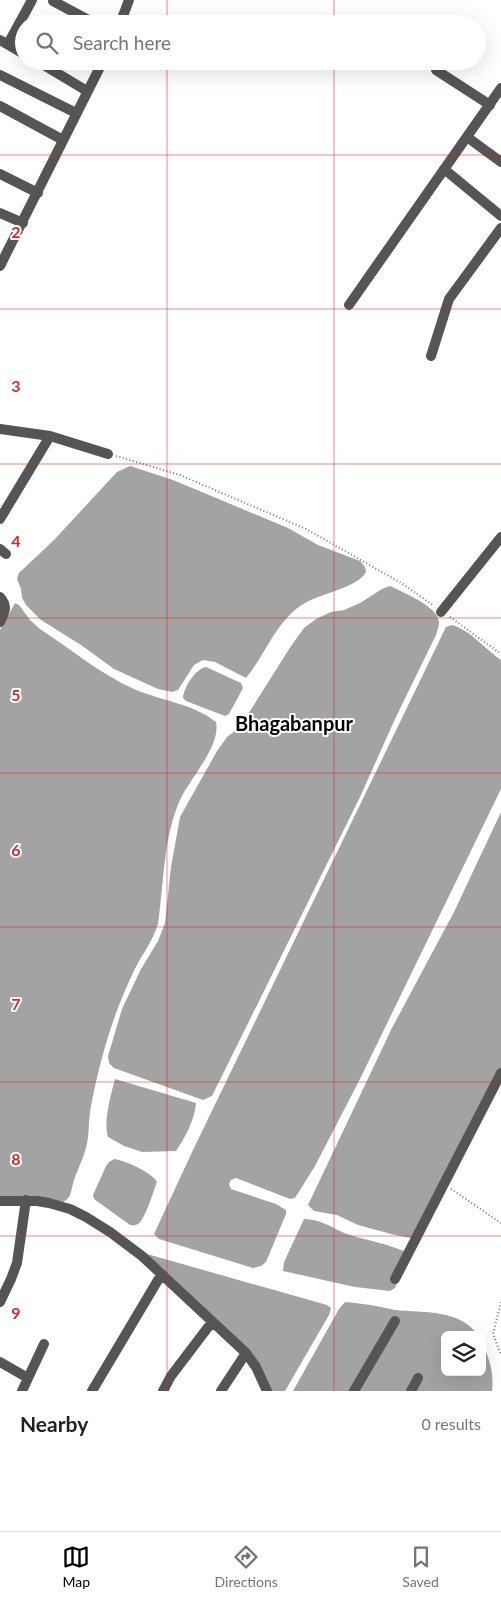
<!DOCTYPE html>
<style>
:root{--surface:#fff;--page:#f2f2f2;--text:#202124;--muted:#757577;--line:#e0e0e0;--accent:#000}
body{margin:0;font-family:Lato,sans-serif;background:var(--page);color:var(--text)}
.controls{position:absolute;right:15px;bottom:15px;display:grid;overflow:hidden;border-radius:8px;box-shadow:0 5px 20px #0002}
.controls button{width:45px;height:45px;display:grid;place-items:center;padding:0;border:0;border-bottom:1px solid var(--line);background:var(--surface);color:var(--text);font:25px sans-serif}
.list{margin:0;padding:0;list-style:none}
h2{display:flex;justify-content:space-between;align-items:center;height:65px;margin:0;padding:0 20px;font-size:21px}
h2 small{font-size:16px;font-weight:400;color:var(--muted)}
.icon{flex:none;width:28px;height:28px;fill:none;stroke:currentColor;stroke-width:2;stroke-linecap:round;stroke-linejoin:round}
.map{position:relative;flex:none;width:501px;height:1391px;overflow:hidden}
.search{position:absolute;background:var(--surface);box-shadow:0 5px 20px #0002;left:15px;right:15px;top:15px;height:55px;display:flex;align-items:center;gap:12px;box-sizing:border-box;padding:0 18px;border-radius:28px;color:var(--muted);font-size:19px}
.sheet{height:140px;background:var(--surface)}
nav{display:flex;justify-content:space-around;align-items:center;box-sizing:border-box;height:70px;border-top:1px solid var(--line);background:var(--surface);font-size:14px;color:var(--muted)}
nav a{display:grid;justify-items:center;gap:2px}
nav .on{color:var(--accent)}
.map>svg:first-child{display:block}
.water{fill:#a3a3a3}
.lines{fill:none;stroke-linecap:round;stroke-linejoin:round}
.path{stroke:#777;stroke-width:2;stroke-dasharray:1 2.5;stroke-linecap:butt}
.street{stroke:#555;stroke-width:10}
.grid{fill:none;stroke:#d62828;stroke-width:1;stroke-opacity:0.55}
.labels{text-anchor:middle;stroke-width:4;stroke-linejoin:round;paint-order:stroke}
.district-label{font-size:20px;font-weight:bold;fill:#000;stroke:#fff}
.grid-label{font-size:16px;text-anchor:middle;font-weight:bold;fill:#d62828;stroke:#fff;stroke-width:4;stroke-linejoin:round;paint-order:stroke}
</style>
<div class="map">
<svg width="501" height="1391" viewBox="0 0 501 1391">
<rect width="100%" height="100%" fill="#fff"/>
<path class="water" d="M130,466L173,480L288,528L318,545L360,561L365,567L366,572C357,588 322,593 305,603C277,619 266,654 246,678L215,662L203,660L194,665L178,690L172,692L158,689L114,669L81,645L41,620L26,605L22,598L21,589L17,579L19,573L54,540L117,472Z
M390,586C402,592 440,607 439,623C439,627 437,631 436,635L395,719L360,797L212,1096L203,1100L114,1068L109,1063L108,1056L122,1009L141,969L158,941L165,923L171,867L180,817L217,751L227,737L240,727L291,646L304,628L316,619L331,612L344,610L360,603L382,589Z
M15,603L19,605L30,620L40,629C71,649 100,674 134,689C161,701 192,703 216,722C221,746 190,778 180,800C163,838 164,883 158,924C152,943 140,957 132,975C112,1017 100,1060 91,1106C88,1121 90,1136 85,1151C82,1162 76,1172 73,1184C70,1193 72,1197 63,1202L34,1196L0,1197V630Z
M452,625C470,630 485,649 501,660V789L360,1079L315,1166L295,1198L290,1199L236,1178L231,1180L229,1184L231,1189L276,1204L286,1210V1214L266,1262L261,1266L253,1268L159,1239L154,1234L193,1150L446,627Z
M206,667L241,683L243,688L229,714L225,716L186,701L183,698C184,687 195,669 206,667Z
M501,812V1072L411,1238L395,1235L358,1225L337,1215L314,1211L308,1205L392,1028L454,912Z
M115,1079L196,1103C195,1119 185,1138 176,1151L142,1152L124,1146L108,1137C103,1123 111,1094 115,1079Z
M114,1159C124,1160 153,1173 157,1182C153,1192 146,1218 138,1224C135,1226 133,1225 130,1225L94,1199L93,1195L106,1166L109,1162Z
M304,1219C321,1219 332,1228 347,1234C369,1241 390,1244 410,1254L395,1288L390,1291L355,1287L283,1271L284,1262Z
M147,1254L327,1305L331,1308L329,1315L285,1391H270L264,1377Z
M345,1302C356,1303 366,1304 376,1306C383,1307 389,1309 395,1310C425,1313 459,1309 478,1335H445V1372H482V1343C490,1359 494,1374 492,1391H293L339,1309Z"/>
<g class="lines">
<path class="path" d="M116,456L180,475L306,529L403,584L434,606
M450,617L501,654
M451,1189L501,1223
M501,1302L493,1334L501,1355"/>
<path class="street" d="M53,1L96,24
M120,24L129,0
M0,40L24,54
M8,44L32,0
M37,61L87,91
M436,70L490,105
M0,75L76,113
M0,106L63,140
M467,137L501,162
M444,169L501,216
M0,174L38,193
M0,213L23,223
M0,266L103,61
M349,305L501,88
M431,356L449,299L501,228
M0,429L50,436L108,454
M0,519L50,436
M0,549L6,554
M0,597C8,606 5,612 0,622
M441,612L501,537
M0,1201H37L49,1203L70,1209L86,1217L110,1232L142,1256L246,1353L256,1367L267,1391
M395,1279L501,1073
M0,1302L11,1279L17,1263L26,1200
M0,1362L28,1378
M22,1391L44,1344
M92,1391L161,1275
M163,1391L171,1376L212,1322
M221,1391L246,1353
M354,1391L395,1321
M411,1391L418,1378"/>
</g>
<path class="grid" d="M167,0V24M334,0V24M167,61V1391M334,61V1391M0,155H501M0,309H501M0,464H501M0,618H501M0,773H501M0,927H501M0,1082H501M0,1236H501"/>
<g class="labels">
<g class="district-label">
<text x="294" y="731">Bhagabanpur</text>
</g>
</g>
<g class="grid-label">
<text x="16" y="238">2</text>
<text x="16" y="392">3</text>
<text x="16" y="547">4</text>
<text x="16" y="701">5</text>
<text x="16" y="856">6</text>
<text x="16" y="1010">7</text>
<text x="16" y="1165">8</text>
<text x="16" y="1319">9</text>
</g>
</svg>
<div class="controls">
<button><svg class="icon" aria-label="layers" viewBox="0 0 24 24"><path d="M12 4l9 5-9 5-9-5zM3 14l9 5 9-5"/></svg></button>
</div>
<div class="search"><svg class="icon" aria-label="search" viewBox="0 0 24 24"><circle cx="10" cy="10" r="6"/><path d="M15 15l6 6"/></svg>Search here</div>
</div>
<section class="sheet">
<h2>Nearby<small>0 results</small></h2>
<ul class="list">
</ul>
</section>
<nav>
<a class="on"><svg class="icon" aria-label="map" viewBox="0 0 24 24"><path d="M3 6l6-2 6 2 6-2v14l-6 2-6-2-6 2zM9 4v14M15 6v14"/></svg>Map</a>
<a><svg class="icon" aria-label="directions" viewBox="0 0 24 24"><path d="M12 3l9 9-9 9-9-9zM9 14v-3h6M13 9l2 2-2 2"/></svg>Directions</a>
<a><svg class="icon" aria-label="saved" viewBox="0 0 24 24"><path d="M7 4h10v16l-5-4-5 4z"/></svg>Saved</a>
</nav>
